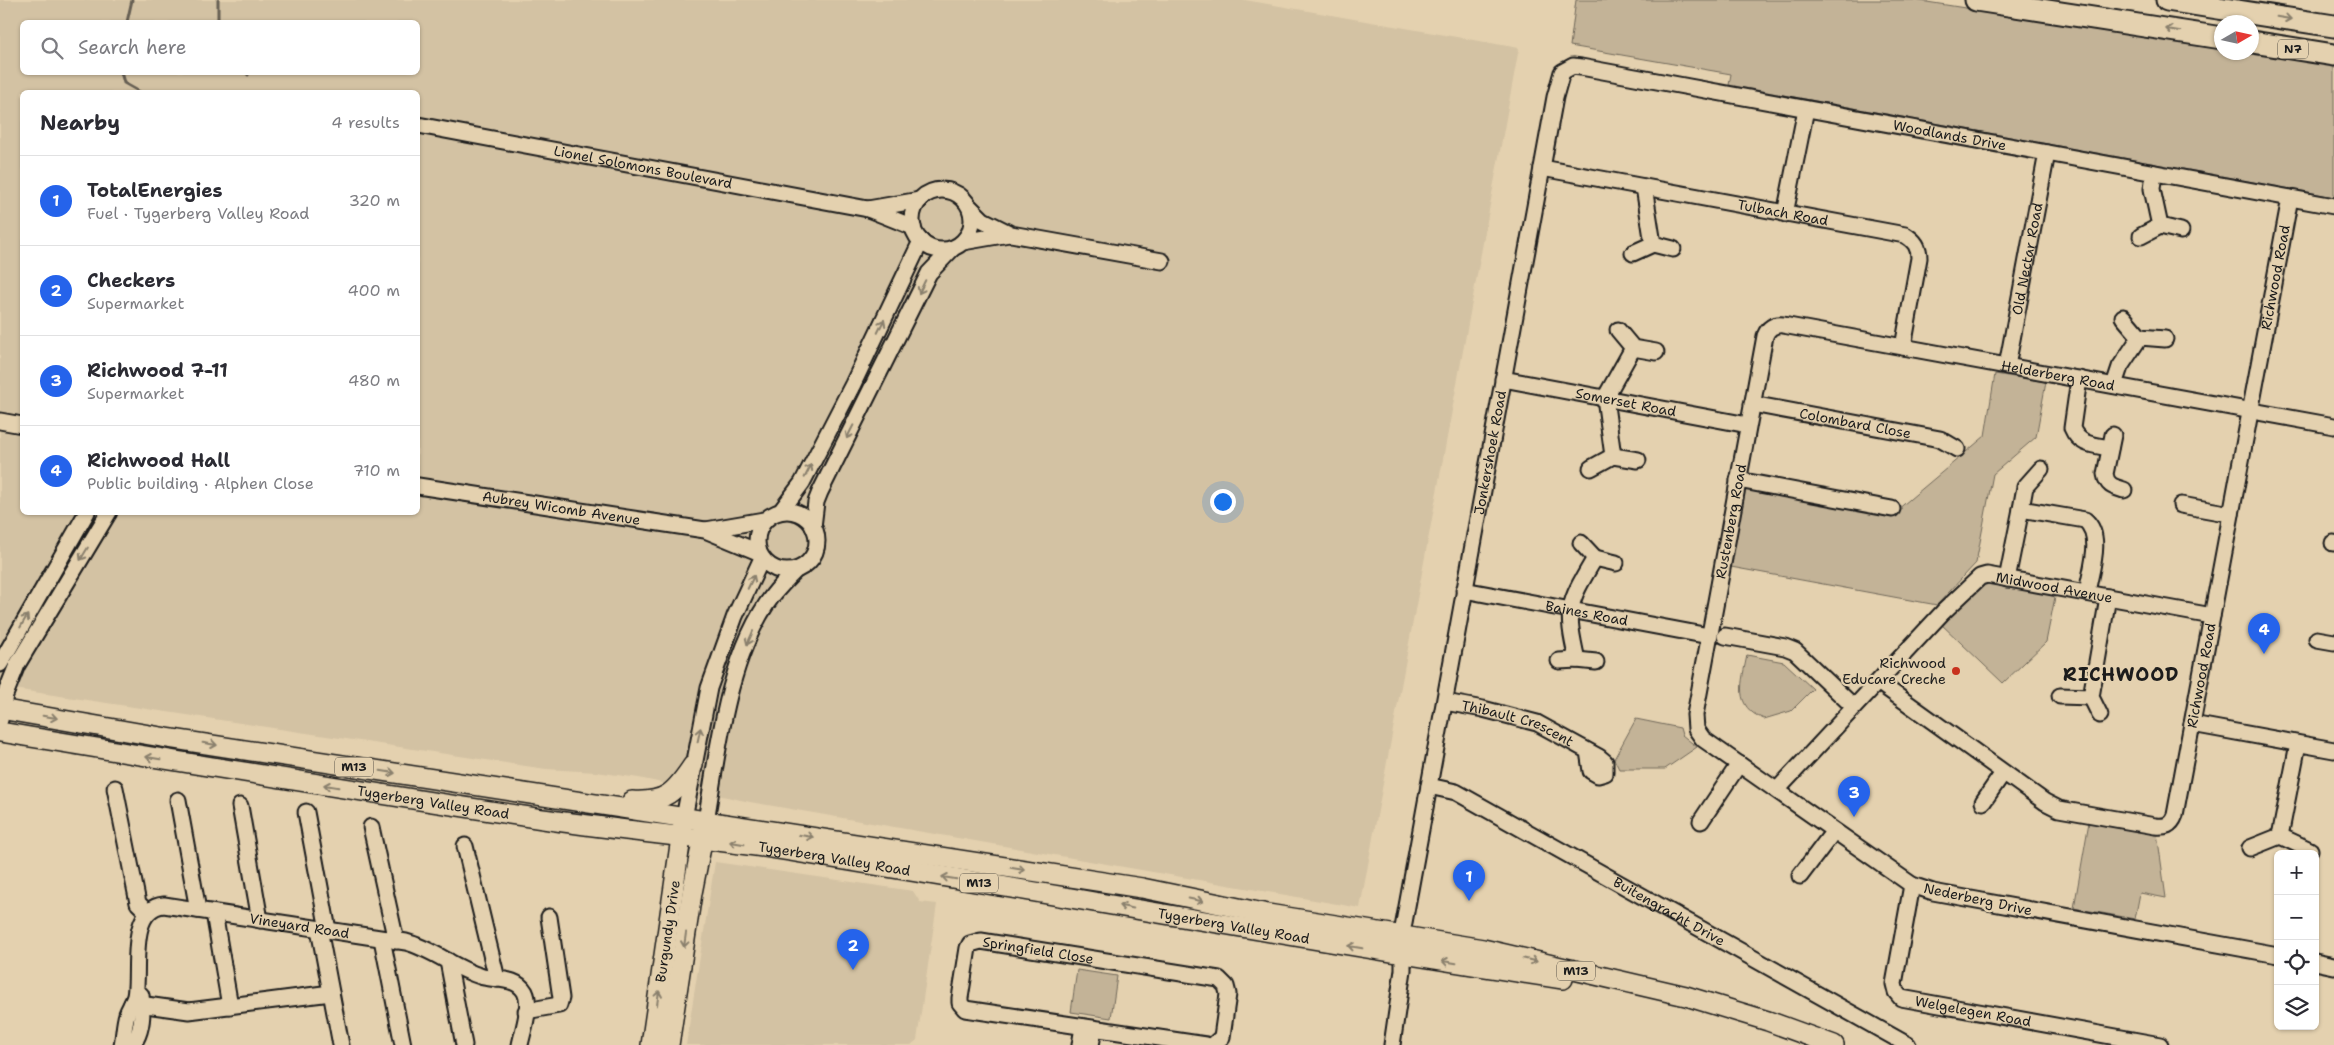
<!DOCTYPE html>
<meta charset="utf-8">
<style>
:root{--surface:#fff;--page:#f7f7f7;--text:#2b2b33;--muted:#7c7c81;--line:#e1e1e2;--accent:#2563eb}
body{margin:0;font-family:"Shantell Sans",sans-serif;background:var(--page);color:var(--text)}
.controls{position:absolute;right:15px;bottom:15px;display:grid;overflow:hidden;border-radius:8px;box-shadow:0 1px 4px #0004}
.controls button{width:45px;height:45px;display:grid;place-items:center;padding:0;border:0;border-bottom:1px solid var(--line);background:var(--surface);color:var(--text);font:25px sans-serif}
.compass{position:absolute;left:2214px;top:15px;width:45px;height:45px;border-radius:50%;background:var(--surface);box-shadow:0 1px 4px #0004;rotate:81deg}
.you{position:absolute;left:1222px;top:501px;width:18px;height:18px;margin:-12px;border:4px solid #fff;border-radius:50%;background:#1a73e8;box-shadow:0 0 0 8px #1a73e833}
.badge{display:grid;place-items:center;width:32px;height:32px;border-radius:50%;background:var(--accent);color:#fff;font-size:16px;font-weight:700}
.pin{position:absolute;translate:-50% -41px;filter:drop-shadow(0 1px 2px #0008)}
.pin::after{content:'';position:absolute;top:26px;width:18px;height:15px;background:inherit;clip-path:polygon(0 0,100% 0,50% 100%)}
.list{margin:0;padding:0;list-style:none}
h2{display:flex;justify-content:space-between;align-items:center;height:65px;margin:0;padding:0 20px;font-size:21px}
h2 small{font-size:16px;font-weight:400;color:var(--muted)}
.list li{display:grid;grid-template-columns:32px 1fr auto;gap:15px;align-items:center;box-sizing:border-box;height:90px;padding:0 20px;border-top:1px solid var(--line)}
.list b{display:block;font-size:19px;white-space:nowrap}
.list p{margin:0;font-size:16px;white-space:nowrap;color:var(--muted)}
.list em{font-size:16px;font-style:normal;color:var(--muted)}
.icon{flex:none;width:28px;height:28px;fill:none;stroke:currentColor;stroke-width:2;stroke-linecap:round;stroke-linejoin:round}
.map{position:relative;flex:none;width:2334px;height:1045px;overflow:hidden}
.search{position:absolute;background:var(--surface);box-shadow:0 1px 4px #0004;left:20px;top:20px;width:400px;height:55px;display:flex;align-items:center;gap:12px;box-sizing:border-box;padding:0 18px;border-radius:8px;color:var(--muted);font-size:19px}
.panel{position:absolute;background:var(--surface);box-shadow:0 1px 4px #0004;left:20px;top:90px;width:400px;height:425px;border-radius:8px}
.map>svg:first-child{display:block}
.built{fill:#d3c2a3;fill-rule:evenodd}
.green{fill:#c3b397;stroke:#70685a}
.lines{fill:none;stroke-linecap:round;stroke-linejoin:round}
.stream{stroke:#665f53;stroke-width:3}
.minor-casing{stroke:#1c1c1c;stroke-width:19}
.major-casing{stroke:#1c1c1c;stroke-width:22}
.highway-casing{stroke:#1c1c1c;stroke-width:25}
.minor{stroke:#e4d1af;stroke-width:15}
.major{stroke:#e4d1af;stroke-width:19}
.highway{stroke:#e4d1af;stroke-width:21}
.oneway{stroke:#8a806d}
.poi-dot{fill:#c8321e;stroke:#e4d1af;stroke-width:2}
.labels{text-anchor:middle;stroke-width:4.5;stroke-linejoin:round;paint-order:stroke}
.shield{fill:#e4d1af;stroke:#585248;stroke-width:1}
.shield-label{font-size:12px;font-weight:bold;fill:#1c1c1c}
.street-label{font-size:14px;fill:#1c1c1c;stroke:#e4d1af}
.poi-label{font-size:14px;fill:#1c1c1c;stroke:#e4d1af;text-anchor:end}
.district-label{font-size:19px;font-weight:bold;letter-spacing:1px;fill:#1c1c1c;stroke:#e4d1af}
</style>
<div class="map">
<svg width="2334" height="1045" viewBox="0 0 2334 1045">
<rect width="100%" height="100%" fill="#e4d1af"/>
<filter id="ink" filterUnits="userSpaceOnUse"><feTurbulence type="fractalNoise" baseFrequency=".02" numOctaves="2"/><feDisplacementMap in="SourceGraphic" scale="10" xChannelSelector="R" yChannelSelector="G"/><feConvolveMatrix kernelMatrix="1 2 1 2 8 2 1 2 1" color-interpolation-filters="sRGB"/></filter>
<g filter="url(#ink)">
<path class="built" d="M0,0H1245L1519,48L1360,908L750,802L639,778L596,772L546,769L0,687ZM22,22H418V72H22ZM22,92H418V512H22Z
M715,862L913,891L920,902L937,904L917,1040L911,1045H686Z"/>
<path class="green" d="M1576,0H1914L2221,48L2222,52H2252L2334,65V197L1729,85L1731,74L1570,46Z
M1995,374L2046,382L2036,437L1993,474L1976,563L1937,605L1731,567L1733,559L1730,556L1741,495L1750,488L1891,515L1985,436Z
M1983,580L2056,592L2046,642L2003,683L1940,623Z
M1747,655L1784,662L1813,689L1791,711L1764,719C1732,706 1742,682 1747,655Z
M1636,719L1680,728L1682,735L1697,747L1665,769H1619L1614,759Z
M2089,822L2157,833L2166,898L2140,893L2135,919L2074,908Z
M1077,970L1117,976L1111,1018L1071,1012Z"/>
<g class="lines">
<path class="stream" d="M218,0V22
M127,22L132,0
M121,72L124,83L140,92
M246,72L248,75"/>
<defs>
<g id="minor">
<path id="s1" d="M418,125L868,209L913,227"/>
<path id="s2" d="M1542,168L1905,235C1915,241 1919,247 1919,258L1903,347"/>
<path d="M2154,173L2152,189L2160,226"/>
<path d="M1644,187L1653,244L1673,249"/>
<circle cx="942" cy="220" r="30"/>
<path d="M970,207L983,220L1011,234L1162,261"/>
<path d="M868,209L920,200"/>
<path d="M1785,214L1806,109"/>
<path d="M2141,236L2160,226L2181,231"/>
<path d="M963,242L1009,234"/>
<path d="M1633,253L1653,244"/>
<path d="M2123,317L2140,337L2165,339"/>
<path d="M1618,330L1633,348L1656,352"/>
<path id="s3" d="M2007,366L2047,153"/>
<path id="s4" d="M1503,379L1748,425"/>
<path d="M2079,379L2072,428C2079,445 2093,445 2110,448"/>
<path d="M2114,385L2120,367L2140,337"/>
<path id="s5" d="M1752,404L1940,439L1957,449"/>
<path d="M0,421L22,425"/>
<path d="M2113,435L2105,474C2107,486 2114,487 2124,490"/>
<path d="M1613,456L1605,398L1633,348"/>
<path d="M1591,468L1613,456L1638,460"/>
<path d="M1738,480L1892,509"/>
<path id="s6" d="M418,486L705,530L758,552"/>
<path d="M2181,505L2231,514"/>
<path d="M2021,509L2025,487L2041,469"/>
<path d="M781,511L802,483L853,384L921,241"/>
<circle cx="787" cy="541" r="30"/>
<path d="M813,527L816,502L820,492L929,273L952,249"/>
<path d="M706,530L764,520"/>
<path d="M1581,543L1595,558"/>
<path d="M2333,543H2334"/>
<path d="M2007,579L2021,509L2085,520C2104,536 2090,572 2087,593"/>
<path id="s7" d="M1464,590L1709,636"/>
<path d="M1725,636L1785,647L1795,651L1854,707"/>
<path d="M2317,639L2334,642"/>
<path d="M1577,660C1565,607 1568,604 1595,558L1616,563"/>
<path d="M1559,661L1577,660L1596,662"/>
<path d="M0,664L87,512"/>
<path id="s8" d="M1878,682L2045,802L2059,809L2155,826C2165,827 2171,826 2175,815L2290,198"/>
<path d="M2060,696L2091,697"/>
<path id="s9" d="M1445,702L1483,709L1537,723L1599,757L1605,762V773L1598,775L1591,771L1588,751"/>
<path d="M2100,715L2091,697L2108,597"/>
<path d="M0,720L5,695L17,665L109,512"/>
<path d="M2192,724L2334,750"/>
<path id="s10" d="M1429,786L1456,792L1908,1045"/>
<path d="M115,788L138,903L147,912"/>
<path id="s11" d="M1777,790L1943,612L1980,577L1987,575L2212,616"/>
<path d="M178,800L198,910"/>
<path d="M1983,802L2003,773"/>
<path d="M240,806L260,920"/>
<path d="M306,812L328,930"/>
<path d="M684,818L709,688L735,616L762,558"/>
<path d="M706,821C718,750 728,653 773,595C780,586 788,578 796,570"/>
<path d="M1701,821L1739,764"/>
<path d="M371,827L396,941"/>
<path d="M2280,836L2298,744"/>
<path d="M465,846L497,979"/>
<path d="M2250,848L2280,836L2310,850"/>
<path d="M1800,876L1834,831"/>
<path id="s12" d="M1912,885L1894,984L1896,992L1901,998L2160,1045"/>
<path d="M214,913L230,1006"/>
<path d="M319,929L341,1045"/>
<path d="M382,939L403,1045"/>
<path id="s13" d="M2278,955L1933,892L1912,885L1703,739L1696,729L1695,715L1765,336C1768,328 1774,324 1783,325L2334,426"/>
<path d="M448,961L464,1045"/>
<path d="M2315,962L2334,966"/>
<path d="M132,1003L189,1011L331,993"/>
<path d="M526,1011L559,1005L561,998L549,917"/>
<path id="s14" d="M122,1045C124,1035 124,1024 127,1014C129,1008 133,1003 135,996C140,972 127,908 164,905L406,942C433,949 454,968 480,976C495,981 516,976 525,992C532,1006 523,1030 520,1045"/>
<path d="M132,1045C143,1032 143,1012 141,995"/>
<path d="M1080,1045L1083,1027"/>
<path d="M1091,1045L1094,1029"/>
<path id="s15" d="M1206,1045L965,1009L960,1003V998L968,948L970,944L981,941L1219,979L1226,986L1228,994L1222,1037L1213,1045"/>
<path id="s16" d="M1392,1045L1403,970V928L1555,97L1562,72L1573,66L1581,67L2334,206"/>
</g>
<g id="major">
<path d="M0,709L167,738L1142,888L1268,914L1483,949L1686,996L1768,1021L1834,1045"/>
<path id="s17" d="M0,732C183,762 366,793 550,820C626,831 702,838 778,849C1040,891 1301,940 1563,979"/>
<path d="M632,801C666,803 675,792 693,765"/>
<path id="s18" d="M651,1045L683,824"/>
<path d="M669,1045L692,893L705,827"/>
</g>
<path id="highway" d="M1976,0L2222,38
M2167,0L2334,26
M2252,42L2334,55"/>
</defs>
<use href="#minor" class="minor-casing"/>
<use href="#major" class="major-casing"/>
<use href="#highway" class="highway-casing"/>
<use href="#minor" class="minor"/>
<use href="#major" class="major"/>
<use href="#highway" class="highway"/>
</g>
<defs><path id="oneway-shaft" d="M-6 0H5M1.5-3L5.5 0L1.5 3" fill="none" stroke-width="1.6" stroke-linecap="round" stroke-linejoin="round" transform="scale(1.25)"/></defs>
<g class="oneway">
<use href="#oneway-shaft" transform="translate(2284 18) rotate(9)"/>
<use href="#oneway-shaft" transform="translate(2173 30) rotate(-171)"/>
<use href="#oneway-shaft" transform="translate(922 287) rotate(116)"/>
<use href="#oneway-shaft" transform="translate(881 326) rotate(-64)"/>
<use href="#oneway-shaft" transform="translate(850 432) rotate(117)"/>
<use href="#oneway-shaft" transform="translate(808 471) rotate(-63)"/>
<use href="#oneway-shaft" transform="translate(84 554) rotate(121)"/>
<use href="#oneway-shaft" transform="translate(751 582) rotate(-64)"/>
<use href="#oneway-shaft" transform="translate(24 621) rotate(-60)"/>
<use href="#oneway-shaft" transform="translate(750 638) rotate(114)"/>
<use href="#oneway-shaft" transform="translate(50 717) rotate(10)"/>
<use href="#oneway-shaft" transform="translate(699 735) rotate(-78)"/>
<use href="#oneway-shaft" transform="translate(210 744) rotate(9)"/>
<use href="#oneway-shaft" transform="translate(153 758) rotate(-171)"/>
<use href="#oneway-shaft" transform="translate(388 772) rotate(9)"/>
<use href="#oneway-shaft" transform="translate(331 786) rotate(-171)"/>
<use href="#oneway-shaft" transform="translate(806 836) rotate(9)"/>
<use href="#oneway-shaft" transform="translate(737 843) rotate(-171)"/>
<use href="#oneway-shaft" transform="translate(1018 869) rotate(9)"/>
<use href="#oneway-shaft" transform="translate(949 878) rotate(-171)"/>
<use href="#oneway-shaft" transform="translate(1196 900) rotate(12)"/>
<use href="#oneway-shaft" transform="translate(1126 907) rotate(-169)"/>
<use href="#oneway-shaft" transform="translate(685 940) rotate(98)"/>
<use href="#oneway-shaft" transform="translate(1355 947) rotate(-170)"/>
<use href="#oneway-shaft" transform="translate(1530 960) rotate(13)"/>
<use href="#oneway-shaft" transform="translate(1449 962) rotate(-171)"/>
<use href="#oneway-shaft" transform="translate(658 998) rotate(-82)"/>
</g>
</g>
<circle class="poi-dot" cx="1956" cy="671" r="5"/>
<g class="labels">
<g class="shield">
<rect x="2278" y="39.5" width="30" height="19" rx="4"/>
<rect x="335" y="757.5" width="38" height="19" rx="4"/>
<rect x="960" y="873.5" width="38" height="19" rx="4"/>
<rect x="1557" y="961.5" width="38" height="19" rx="4"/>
</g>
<g class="shield-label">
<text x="2293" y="53">N7</text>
<text x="354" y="771">M13</text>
<text x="979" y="887">M13</text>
<text x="1576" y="975">M13</text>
</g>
<g class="street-label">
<text dy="5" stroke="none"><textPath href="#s16" startOffset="1384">Woodlands Drive</textPath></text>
<text dy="5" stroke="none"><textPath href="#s1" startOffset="229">Lionel Solomons Boulevard</textPath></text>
<text dy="5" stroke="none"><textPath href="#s2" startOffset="245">Tulbach Road</textPath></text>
<text dy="5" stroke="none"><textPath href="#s3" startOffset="109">Old Nectar Road</textPath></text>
<text dy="5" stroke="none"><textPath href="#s8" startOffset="891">Richwood Road</textPath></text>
<text dy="5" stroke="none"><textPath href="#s13" startOffset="1342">Helderberg Road</textPath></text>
<text dy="5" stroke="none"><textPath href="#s4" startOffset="125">Somerset Road</textPath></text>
<text dy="5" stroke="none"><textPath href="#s5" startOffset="105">Colombard Close</textPath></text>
<text dy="5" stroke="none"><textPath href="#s16" startOffset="601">Jonkershoek Road</textPath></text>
<text dy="5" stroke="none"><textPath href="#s6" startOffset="145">Aubrey Wicomb Avenue</textPath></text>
<text dy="5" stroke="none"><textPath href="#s13" startOffset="851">Rustenberg Road</textPath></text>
<text dy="5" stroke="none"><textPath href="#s11" startOffset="370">Midwood Avenue</textPath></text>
<text dy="5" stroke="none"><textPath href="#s7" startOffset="125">Baines Road</textPath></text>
<text dy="5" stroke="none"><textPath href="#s8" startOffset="486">Richwood Road</textPath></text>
<text dy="5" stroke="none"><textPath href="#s9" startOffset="76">Thibault Crescent</textPath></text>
<text dy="5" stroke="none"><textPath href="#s17" startOffset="439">Tygerberg Valley Road</textPath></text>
<text dy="5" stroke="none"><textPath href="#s17" startOffset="844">Tygerberg Valley Road</textPath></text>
<text transform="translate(1978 899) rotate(12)" y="5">Nederberg Drive</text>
<text dy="5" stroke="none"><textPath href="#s10" startOffset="272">Buitengracht Drive</textPath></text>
<text dy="5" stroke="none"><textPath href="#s14" startOffset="292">Vineyard Road</textPath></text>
<text dy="5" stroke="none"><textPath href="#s17" startOffset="1249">Tygerberg Valley Road</textPath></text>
<text dy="5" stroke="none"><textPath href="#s18" startOffset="115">Burgundy Drive</textPath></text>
<text dy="5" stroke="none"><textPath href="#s15" startOffset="381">Springfield Close</textPath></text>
<text dy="5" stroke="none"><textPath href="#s12" startOffset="190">Welgelegen Road</textPath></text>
</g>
<g class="poi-label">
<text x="1946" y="668">Richwood<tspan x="1946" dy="16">Educare Creche</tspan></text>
</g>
<g class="district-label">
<text x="2121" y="681">RICHWOOD</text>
</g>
</g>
</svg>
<div class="controls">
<button>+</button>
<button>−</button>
<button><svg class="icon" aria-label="locate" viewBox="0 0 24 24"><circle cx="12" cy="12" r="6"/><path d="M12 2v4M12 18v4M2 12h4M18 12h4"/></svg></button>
<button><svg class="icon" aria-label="layers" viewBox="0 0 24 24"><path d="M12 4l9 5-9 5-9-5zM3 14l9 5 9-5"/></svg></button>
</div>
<svg class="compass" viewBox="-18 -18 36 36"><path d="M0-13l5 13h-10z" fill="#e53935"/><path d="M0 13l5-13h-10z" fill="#7c7c81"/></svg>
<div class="you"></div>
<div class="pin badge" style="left:1469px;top:901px">1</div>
<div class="pin badge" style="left:853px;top:970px">2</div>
<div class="pin badge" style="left:1854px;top:817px">3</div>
<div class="pin badge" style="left:2264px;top:654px">4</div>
<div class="search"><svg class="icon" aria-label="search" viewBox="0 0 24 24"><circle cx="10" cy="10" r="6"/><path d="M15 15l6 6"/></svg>Search here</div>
<section class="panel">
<h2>Nearby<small>4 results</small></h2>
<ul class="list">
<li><span class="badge">1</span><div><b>TotalEnergies</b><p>Fuel · Tygerberg Valley Road</p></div><em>320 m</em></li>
<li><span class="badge">2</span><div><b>Checkers</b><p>Supermarket</p></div><em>400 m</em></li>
<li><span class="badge">3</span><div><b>Richwood 7-11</b><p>Supermarket</p></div><em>480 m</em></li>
<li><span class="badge">4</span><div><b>Richwood Hall</b><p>Public building · Alphen Close</p></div><em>710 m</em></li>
</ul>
</section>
</div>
